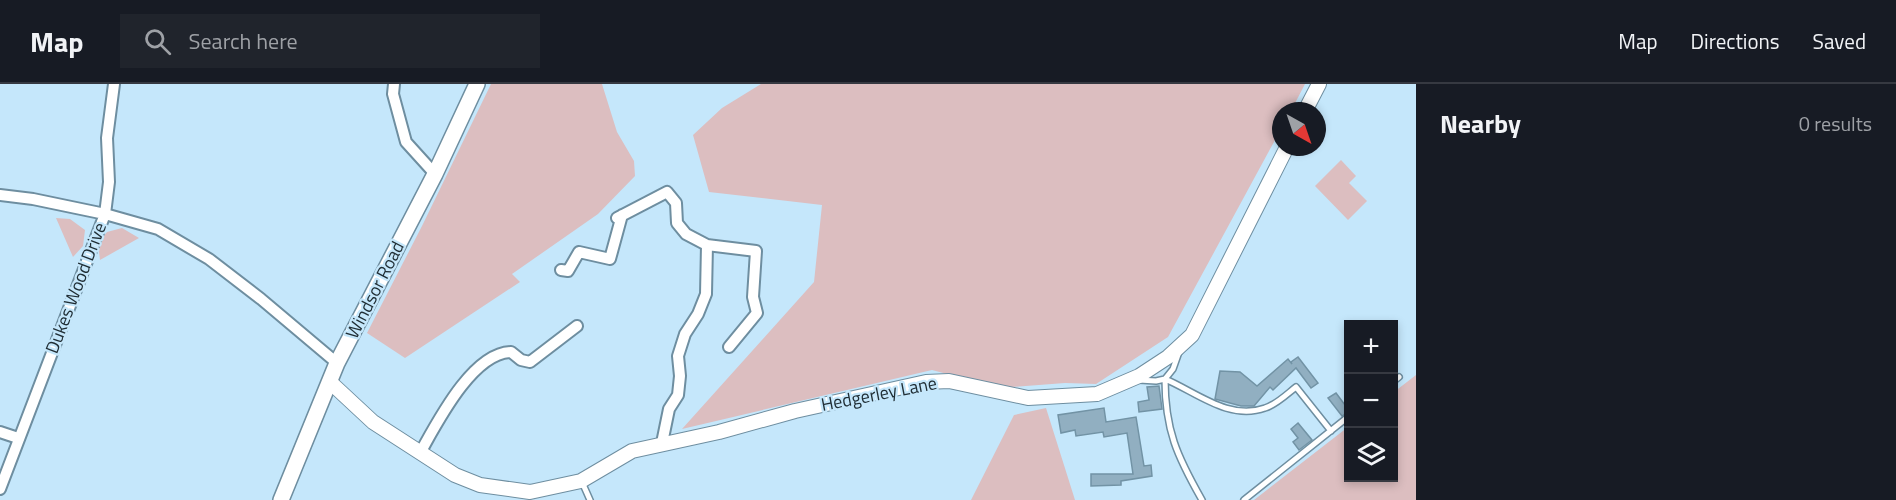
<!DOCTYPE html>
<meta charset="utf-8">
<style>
:root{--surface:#171b24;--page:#20242c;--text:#f1f3f6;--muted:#9ea1a6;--line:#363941}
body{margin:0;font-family:"Titillium Web",sans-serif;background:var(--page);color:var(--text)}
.controls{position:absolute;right:18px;bottom:18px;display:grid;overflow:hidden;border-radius:0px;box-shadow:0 3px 9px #0003}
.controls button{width:54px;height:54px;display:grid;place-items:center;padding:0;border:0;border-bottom:2px solid var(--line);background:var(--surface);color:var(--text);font:30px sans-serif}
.compass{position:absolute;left:1272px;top:18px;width:54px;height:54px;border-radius:50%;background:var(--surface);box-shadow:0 3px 9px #0003;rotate:140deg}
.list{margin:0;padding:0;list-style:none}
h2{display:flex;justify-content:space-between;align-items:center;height:78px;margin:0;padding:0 24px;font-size:26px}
h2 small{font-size:20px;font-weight:400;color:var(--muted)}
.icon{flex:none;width:33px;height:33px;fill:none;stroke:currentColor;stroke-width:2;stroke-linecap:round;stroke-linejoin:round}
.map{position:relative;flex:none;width:1416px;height:416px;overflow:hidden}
header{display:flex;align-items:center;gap:36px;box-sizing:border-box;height:84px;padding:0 30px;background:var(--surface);border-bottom:2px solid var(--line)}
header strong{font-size:28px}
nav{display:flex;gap:33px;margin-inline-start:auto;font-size:21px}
.search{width:420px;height:54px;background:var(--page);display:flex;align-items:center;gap:15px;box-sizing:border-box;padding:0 21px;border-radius:0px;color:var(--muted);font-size:22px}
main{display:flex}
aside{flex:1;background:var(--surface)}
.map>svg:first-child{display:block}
.green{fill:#dcbec0}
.building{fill:#91afc1;stroke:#7293a5;stroke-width:1.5}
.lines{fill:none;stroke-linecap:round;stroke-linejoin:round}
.service-casing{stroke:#6e8ea0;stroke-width:8}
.minor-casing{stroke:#6e8ea0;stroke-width:14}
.tertiary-casing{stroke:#6e8ea0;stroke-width:16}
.secondary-casing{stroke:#6e8ea0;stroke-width:18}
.service{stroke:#fff;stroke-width:5}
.minor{stroke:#fff;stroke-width:10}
.tertiary{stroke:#fff;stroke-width:14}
.secondary{stroke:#fff;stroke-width:15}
.labels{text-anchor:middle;stroke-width:4.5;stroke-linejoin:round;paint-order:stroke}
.street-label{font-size:18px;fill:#202e35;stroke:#c5e7fb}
</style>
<header>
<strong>Map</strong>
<div class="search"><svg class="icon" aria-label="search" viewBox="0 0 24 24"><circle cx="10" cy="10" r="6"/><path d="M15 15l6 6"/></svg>Search here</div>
<nav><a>Map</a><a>Directions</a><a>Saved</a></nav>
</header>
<main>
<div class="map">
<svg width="1416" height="416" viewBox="0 0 1416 416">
<rect width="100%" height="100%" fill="#c5e7fb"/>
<path class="green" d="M491,0H602L617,48L634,77L635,92L598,130L512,190L520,198L405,274L367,249L422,142Z
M761,0H1305L1291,27H1281V45L1168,253L1096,300L1065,299L1000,304L932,286L682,345L814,198L822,121L709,108L693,51L722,24Z
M1341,76L1356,92L1349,99L1367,117L1348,136L1315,102Z
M56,134L70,135L85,146L83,162L73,173Z
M122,144L139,154L100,176L98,159L107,148Z
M1416,291V416H1254L1348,343V394H1394V308Z
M1046,324L1075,416H971L1014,331Z"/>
<path class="building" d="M1298,273L1318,299L1311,304L1296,284L1273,306L1270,303L1254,322H1241L1215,315L1220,287L1240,288L1257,302L1288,275L1292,280L1291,278Z
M1159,302L1162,325L1139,328L1138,318L1149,316L1147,303Z
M1336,309L1348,325V328L1342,332L1328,314Z
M1104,324L1106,338L1136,333L1144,382L1151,381L1152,392L1121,397V401L1091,402V390H1133L1127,349L1104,353L1103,348L1076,352L1075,346L1061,349L1058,331Z
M1298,339L1312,356L1299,366L1293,358L1298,354L1291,345Z"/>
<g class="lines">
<defs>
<path id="service" d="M1139,296L1156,297L1165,295L1173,285L1179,268
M1394,297L1399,293
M582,398L590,416
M1202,416C1177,372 1165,346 1165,295C1196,308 1229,337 1265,324C1276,321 1287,310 1296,303L1331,347
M1244,416L1348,333"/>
<path id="minor" d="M394,0L393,10L406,58L435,90
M0,111L33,115L105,130L158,145L209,175L261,215L337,279
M617,134L667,108L676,119L677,139L686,150L707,161L756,167L753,213L757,229L729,263
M561,186L568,187L579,168L610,175L622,131
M0,348L18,354
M662,359L669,325L678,311L680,292L678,272L685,250L698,230L706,210L707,161
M420,369C437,339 472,269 511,268L521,276L530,278L577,242
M0,405L105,130L109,98L107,54L114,0"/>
<path id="tertiary" d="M1305,27L1319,0
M330,298L373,338L455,391L480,401L530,408L581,397L632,367L719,348L795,327L926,298L949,297L1028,314L1097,310L1139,292L1168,273L1192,251L1287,63"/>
<path id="secondary" d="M281,416L337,279L435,90L477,0"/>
</defs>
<use href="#service" class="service-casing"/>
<use href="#minor" class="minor-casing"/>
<use href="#tertiary" class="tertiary-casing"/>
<use href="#secondary" class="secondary-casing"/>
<use href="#service" class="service"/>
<use href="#minor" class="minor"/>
<use href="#tertiary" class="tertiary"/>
<use href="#secondary" class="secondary"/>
</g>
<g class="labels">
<g class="street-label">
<text transform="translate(76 204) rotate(-69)" y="6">Dukes Wood Drive</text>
<text transform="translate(375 206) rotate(-63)" y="6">Windsor Road</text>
<text transform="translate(879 310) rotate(-11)" y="6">Hedgerley Lane</text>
</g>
</g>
</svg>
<div class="controls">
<button>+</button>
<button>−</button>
<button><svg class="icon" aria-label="layers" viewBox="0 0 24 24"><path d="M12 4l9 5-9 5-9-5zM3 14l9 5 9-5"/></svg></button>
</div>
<svg class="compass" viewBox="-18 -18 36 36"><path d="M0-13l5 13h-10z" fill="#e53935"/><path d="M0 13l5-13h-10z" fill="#9ea1a6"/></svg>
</div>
<aside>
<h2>Nearby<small>0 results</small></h2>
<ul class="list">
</ul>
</aside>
</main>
